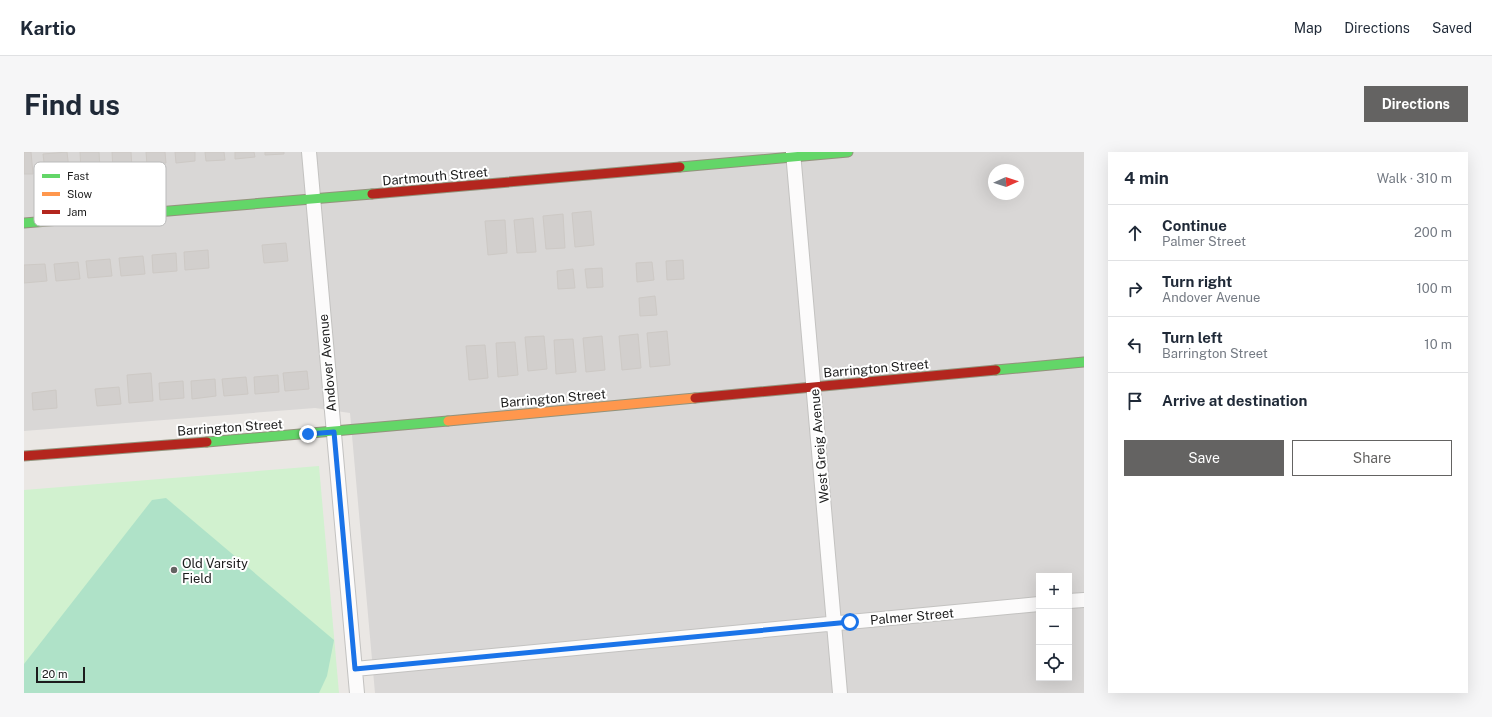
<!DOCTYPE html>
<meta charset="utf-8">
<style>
:root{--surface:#fff;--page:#f6f6f7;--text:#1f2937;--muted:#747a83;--line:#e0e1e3;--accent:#646362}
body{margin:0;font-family:"Public Sans",sans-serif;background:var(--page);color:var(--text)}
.controls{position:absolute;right:12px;bottom:12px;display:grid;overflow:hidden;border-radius:0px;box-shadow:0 4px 16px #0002}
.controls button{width:36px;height:36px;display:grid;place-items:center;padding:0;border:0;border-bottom:1px solid var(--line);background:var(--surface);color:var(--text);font:20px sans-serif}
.compass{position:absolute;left:964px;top:12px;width:36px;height:36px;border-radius:50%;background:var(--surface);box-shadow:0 4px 16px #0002;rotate:87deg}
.scale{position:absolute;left:12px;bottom:10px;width:49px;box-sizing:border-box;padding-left:4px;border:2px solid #1c1c1c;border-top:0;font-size:11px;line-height:14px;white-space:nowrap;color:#1c1c1c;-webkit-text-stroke:3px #fff;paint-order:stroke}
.stop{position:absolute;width:12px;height:12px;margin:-9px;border:3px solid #1a73e8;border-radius:50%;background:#fff}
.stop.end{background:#1a73e8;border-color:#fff;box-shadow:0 1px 4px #0008}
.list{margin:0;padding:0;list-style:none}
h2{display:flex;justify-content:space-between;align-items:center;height:52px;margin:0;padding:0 16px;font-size:17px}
h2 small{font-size:13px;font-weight:400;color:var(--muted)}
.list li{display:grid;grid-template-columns:26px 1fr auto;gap:12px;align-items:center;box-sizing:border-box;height:56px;padding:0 16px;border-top:1px solid var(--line)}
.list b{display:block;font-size:15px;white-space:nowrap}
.list p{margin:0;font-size:13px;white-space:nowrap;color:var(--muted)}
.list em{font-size:13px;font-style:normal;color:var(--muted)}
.actions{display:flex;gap:8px;padding:12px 16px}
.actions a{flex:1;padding:9px 0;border:1px solid var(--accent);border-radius:0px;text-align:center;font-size:14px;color:var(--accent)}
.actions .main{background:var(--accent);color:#fff}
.icon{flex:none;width:22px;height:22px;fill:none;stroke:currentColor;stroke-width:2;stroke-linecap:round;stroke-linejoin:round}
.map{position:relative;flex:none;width:1060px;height:541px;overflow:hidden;border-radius:0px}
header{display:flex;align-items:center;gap:24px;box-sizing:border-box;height:56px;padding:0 20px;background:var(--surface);border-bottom:1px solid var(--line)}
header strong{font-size:19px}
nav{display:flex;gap:22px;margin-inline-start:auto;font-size:14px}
.intro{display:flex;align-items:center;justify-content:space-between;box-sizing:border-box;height:96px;padding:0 24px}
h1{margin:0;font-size:28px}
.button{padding:10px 18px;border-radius:0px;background:var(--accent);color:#fff;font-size:14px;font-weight:700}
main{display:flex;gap:24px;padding:0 24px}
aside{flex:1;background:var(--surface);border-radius:0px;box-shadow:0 4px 16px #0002}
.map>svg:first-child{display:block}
.residential{fill:#d9d7d6;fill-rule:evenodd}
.park{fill:#d1f1cf}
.pitch{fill:#afe2c8}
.building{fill:#d2cfcd;stroke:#cdc9c5}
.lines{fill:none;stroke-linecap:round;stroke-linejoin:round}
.street-casing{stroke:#c3c2c0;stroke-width:16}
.fast-casing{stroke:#93937c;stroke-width:11}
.slow-casing{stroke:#93937c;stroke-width:11}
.jam-casing{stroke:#93937c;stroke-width:11}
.street{stroke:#fcfbfb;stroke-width:14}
.fast{stroke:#63d668;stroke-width:9}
.slow{stroke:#ff974d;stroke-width:9}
.jam{stroke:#b3261e;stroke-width:9}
.route{stroke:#1a73e8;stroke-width:5}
.poi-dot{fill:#646362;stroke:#fff;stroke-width:1.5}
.labels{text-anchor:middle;stroke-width:4;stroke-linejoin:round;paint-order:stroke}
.street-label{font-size:13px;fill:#1c1c1c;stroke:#fff}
.poi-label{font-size:13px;fill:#1c1c1c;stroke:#fff;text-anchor:start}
.key{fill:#fff;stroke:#bbb;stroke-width:1}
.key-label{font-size:11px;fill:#1c1c1c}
</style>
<header>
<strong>Kartio</strong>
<nav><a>Map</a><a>Directions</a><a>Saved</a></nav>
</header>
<div class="intro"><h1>Find us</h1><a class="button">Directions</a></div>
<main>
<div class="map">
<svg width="1060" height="541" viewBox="0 0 1060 541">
<rect width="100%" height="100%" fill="#eae7e4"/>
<path class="residential" d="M0,0H1060V541H351L326,261L291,256L0,279ZM970,18H994V42H970ZM1015,424H1045V526H1015Z"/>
<path class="park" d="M295,314L315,541H0V338Z"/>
<path class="pitch" d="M142,346L310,488L303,524L295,541H0V512L128,348Z"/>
<path class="building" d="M0,0H7L9,22H0Z
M43,0L45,17L21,19L19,2Z
M56,0H75L76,17L57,19Z
M88,0H107L108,16L89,18Z
M122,0H141L142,11L123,13Z
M151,0H171V9L152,11Z
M181,0H200L201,8L182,9Z
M211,0H230L231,5L211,7Z
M241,0H260V2L241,3Z
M567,59L570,93L551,95L548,61Z
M539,62L541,96L522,97L519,64Z
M509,66L512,100L493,101L490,68Z
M481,68L483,101L464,103L461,69Z
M262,91L264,109L240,111L238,93Z
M184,98L185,116L161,118L160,100Z
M152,101L153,119L129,121L128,103Z
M119,104L121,122L97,124L95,106Z
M86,107L88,124L64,126L62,109Z
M659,108L660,127L643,128L642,109Z
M54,110L56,127L32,129L30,112Z
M628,110L630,128L613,130L612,111Z
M21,112L23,129L0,131V113Z
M578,116L579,135L563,136L561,117Z
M549,117L551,136L534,137L533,119Z
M631,144L633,163L616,164L615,146Z
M643,179L646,213L626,215L623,181Z
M614,182L617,216L598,218L595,184Z
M520,184L523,217L504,219L501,185Z
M578,184L581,218L562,220L559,186Z
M549,187L552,220L532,222L530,188Z
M491,190L494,223L474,225L472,191Z
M461,193L464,226L445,228L442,194Z
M283,219L285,237L261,239L259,221Z
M127,221L129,249L105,251L103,223Z
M254,223L255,240L231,242L230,225Z
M222,225L224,242L200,244L198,227Z
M191,227L192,244L168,247L167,229Z
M159,229L160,246L136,248L135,231Z
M95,235L97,252L73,254L71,237Z
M32,238L33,256L9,258L8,241Z"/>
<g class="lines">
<defs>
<path id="street" d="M285,0L333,541
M769,0L816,541
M1045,449L1060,448
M331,517L1015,452"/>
<path id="fast" d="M656,15L824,0
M0,71L348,42
M972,218L1060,210
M183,290L424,269"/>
<path id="slow" d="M424,269L671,246"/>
<path id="jam" d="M348,42L656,15
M671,246L972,218
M0,304L183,290"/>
</defs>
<use href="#street" class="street-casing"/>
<use href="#fast" class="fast-casing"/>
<use href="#slow" class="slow-casing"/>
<use href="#jam" class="jam-casing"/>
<use href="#street" class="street"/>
<use href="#fast" class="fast"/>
<use href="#slow" class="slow"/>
<use href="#jam" class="jam"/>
</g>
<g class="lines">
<path class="route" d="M284,282L310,280L331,517L826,470"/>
</g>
<circle class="poi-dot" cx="150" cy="418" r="4"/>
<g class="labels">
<g class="street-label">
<text transform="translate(411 24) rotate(-5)" y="5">Dartmouth Street</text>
<text transform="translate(303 211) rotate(-95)" y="5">Andover Avenue</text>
<text transform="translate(852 216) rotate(-5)" y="5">Barrington Street</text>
<text transform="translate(529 246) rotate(-5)" y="5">Barrington Street</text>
<text transform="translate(206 275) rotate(-4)" y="5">Barrington Street</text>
<text transform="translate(795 294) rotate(-95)" y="5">West Greig Avenue</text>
<text transform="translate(888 464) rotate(-5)" y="5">Palmer Street</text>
</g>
<g class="poi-label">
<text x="158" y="416">Old Varsity<tspan x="158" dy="15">Field</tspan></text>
</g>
</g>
<rect x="10" y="10" width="132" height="64" rx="6" class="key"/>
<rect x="18" y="22" width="18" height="4" fill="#63d668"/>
<rect x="18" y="40" width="18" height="4" fill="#ff974d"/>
<rect x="18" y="58" width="18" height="4" fill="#b3261e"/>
<g class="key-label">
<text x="43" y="28">Fast</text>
<text x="43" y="46">Slow</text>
<text x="43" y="64">Jam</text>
</g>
</svg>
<div class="controls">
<button>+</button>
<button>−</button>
<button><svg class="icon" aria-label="locate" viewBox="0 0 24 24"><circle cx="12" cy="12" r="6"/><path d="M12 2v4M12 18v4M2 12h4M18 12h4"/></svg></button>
</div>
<svg class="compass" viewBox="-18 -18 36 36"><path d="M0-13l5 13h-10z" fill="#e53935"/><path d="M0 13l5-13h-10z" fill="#747a83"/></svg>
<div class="scale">20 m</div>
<div class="stop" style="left:826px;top:470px"></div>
<div class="stop end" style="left:284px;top:282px"></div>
</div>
<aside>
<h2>4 min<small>Walk · 310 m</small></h2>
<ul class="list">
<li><svg class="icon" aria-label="ahead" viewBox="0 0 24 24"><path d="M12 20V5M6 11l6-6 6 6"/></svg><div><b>Continue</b><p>Palmer Street</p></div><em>200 m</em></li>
<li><svg class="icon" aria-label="right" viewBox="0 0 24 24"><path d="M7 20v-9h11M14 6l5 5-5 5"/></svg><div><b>Turn right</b><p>Andover Avenue</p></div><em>100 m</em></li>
<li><svg class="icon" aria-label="left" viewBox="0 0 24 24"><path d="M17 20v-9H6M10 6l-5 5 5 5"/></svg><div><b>Turn left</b><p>Barrington Street</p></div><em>10 m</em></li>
<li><svg class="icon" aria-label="arrive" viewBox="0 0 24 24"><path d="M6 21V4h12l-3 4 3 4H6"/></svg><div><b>Arrive at destination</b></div></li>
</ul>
<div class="actions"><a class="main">Save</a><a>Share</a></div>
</aside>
</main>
